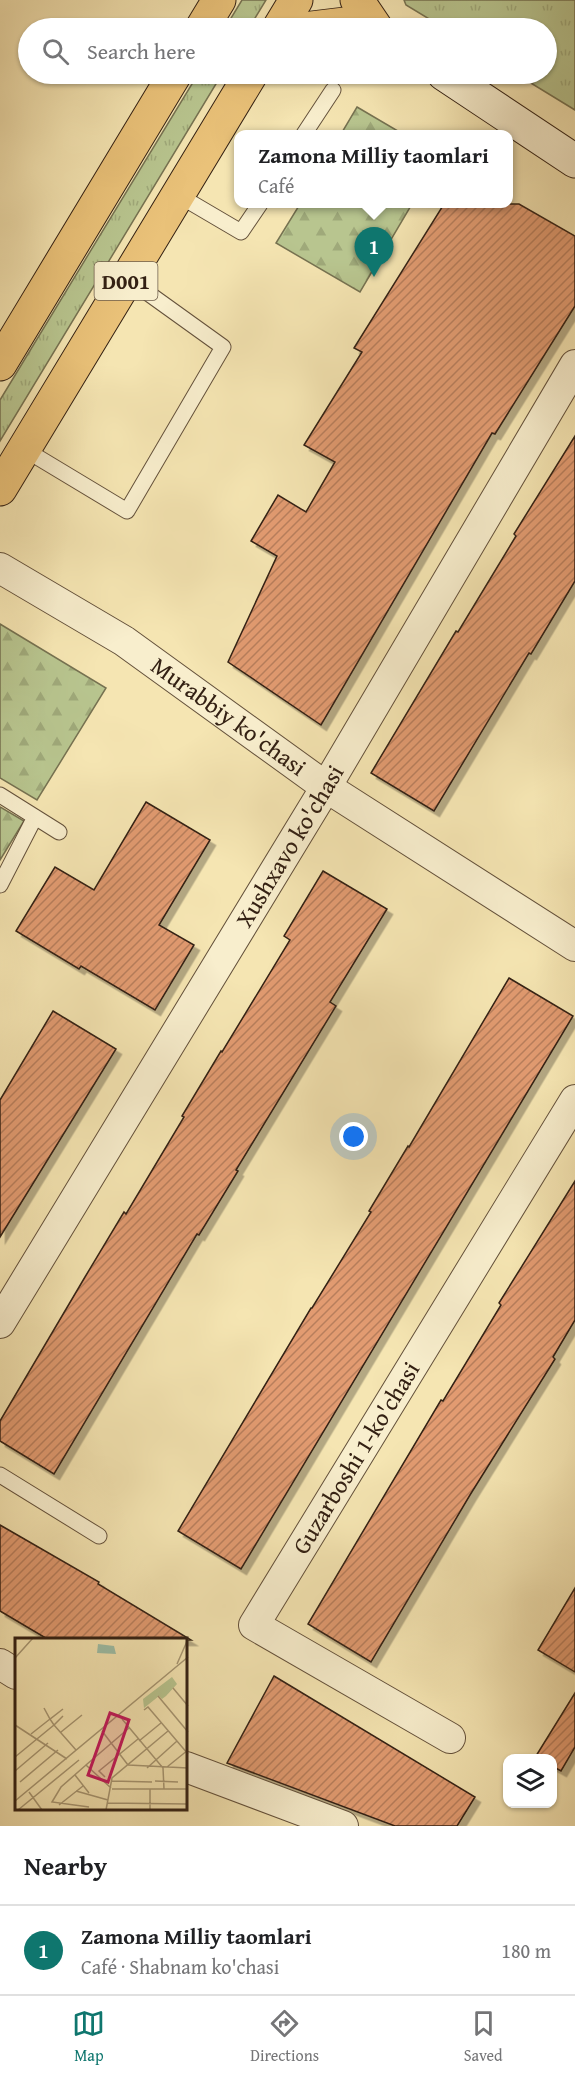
<!DOCTYPE html>
<meta charset="utf-8">
<style>
:root{--surface:#fff;--page:#f6f6f6;--text:#202124;--muted:#757577;--line:#e0e0e0;--accent:#0f766e}
body{margin:0;font-family:"Gentium Book Plus",serif;background:var(--page);color:var(--text)}
.controls{position:absolute;right:18px;bottom:18px;display:grid;overflow:hidden;border-radius:12px;box-shadow:0 2px 4px #0004}
.controls button{width:54px;height:54px;display:grid;place-items:center;padding:0;border:0;border-bottom:2px solid var(--line);background:var(--surface);color:var(--text);font:30px sans-serif}
.you{position:absolute;left:354px;top:1137px;width:21px;height:21px;margin:-15px;border:4px solid #fff;border-radius:50%;background:#1a73e8;box-shadow:0 0 0 9px #1a73e833}
.badge{display:grid;place-items:center;width:39px;height:39px;border-radius:50%;background:var(--accent);color:#fff;font-size:20px;font-weight:700}
.pin{position:absolute;translate:-50% -50px;filter:drop-shadow(0 2px 3px #0008)}
.pin::after{content:'';position:absolute;top:32px;width:21px;height:18px;background:inherit;clip-path:polygon(0 0,100% 0,50% 100%)}
.popup{position:absolute;left:234px;top:130px;width:279px;height:78px;box-sizing:border-box;display:grid;place-content:center;border-radius:12px;background:var(--surface);filter:drop-shadow(0 2px 4px #0005);font-size:20px;white-space:nowrap;color:var(--muted)}
.popup b{font-size:22px;color:var(--text)}
.popup::after{content:'';position:absolute;left:50%;top:100%;margin-left:-12px;border:12px solid transparent;border-top-color:var(--surface)}
.list{margin:0;padding:0;list-style:none}
h2{display:flex;justify-content:space-between;align-items:center;height:78px;margin:0;padding:0 24px;font-size:26px}
h2 small{font-size:20px;font-weight:400;color:var(--muted)}
.list li{display:grid;grid-template-columns:39px 1fr auto;gap:18px;align-items:center;box-sizing:border-box;height:90px;padding:0 24px;border-top:2px solid var(--line)}
.list b{display:block;font-size:22px;white-space:nowrap}
.list p{margin:0;font-size:20px;white-space:nowrap;color:var(--muted)}
.list em{font-size:20px;font-style:normal;color:var(--muted)}
.icon{flex:none;width:33px;height:33px;fill:none;stroke:currentColor;stroke-width:2;stroke-linecap:round;stroke-linejoin:round}
.map{position:relative;flex:none;width:575px;height:1826px;overflow:hidden}
.search{position:absolute;background:var(--surface);box-shadow:0 2px 4px #0004;left:18px;right:18px;top:18px;height:66px;display:flex;align-items:center;gap:15px;box-sizing:border-box;padding:0 21px;border-radius:33px;color:var(--muted);font-size:22px}
.sheet{height:168px;background:var(--surface)}
nav{display:flex;justify-content:space-around;align-items:center;box-sizing:border-box;height:84px;border-top:2px solid var(--line);background:var(--surface);font-size:16px;color:var(--muted)}
nav a{display:grid;justify-items:center;gap:3px}
nav .on{color:var(--accent)}
.map>svg:first-child{display:block}
.grass{fill:url(#grass-tufts);stroke:#767251;stroke-width:1.5}
.forest{fill:url(#forest-firs);stroke:#767251;stroke-width:1.5}
.building{fill:url(#building-hatch);stroke:#332013;stroke-width:1.5;filter:url(#shadow)}
.lines{fill:none;stroke-linecap:round;stroke-linejoin:round}
.lane-casing{stroke:#64513b;stroke-width:17}
.street-casing{stroke:#64513b;stroke-width:32}
.secondary-casing{stroke:#332013;stroke-width:35}
.highway-casing{stroke:#332013;stroke-width:35}
.lane{stroke:#f8eecd;stroke-width:15}
.street{stroke:#f8eecd;stroke-width:30}
.secondary{stroke:#f8eecd;stroke-width:33}
.highway{stroke:#eac279;stroke-width:33}
.labels{text-anchor:middle;stroke-width:5;stroke-linejoin:round;paint-order:stroke}
.shield{fill:#f8eecd;stroke:#6e5e4b;stroke-width:1.5}
.shield-label{font-size:22px;font-weight:bold;fill:#332013}
.street-label{font-size:24px;fill:#332013;stroke:#f8eecd}
.inset-road{fill:none;stroke:#a79672;stroke-width:1.5}
.view{fill:#c2185b;fill-opacity:0.15;stroke:#c2185b;stroke-width:3}
.inset-edge{fill:none;stroke:#332013;stroke-width:3}
</style>
<div class="map">
<svg width="575" height="1826" viewBox="0 0 575 1826">
<defs>
<pattern id="grass-tufts" width="24" height="20" patternUnits="userSpaceOnUse" patternTransform="scale(1.5)"><rect width="24" height="20" fill="#b8c58f"/><path d="M3 7l-1-3M5 7V3M7 7l1-3M15 17l-1-3M17 17v-4M19 17l1-3" fill="none" stroke="#9fa97a"/></pattern>
<pattern id="forest-firs" width="22" height="20" patternUnits="userSpaceOnUse" patternTransform="scale(1.5)"><rect width="22" height="20" fill="#b8c58f"/><path d="M5 1l3.5 6h-7zM16 11l3.5 6h-7z" fill="#9fa97a"/></pattern>
<pattern id="building-hatch" width="6" height="6" patternUnits="userSpaceOnUse" patternTransform="scale(1.5)"><rect width="6" height="6" fill="#e29b71"/><path d="M-1 1l2-2M0 6l6-6M5 7l2-2" fill="none" stroke="#b87e5c"/></pattern>
<filter id="shadow"><feDropShadow dx="5.5" dy="5.5" stdDeviation="0" flood-color="#0004"/></filter>
</defs>
<rect width="100%" height="100%" fill="#f5e5b2"/>
<filter id="stains"><feTurbulence type="fractalNoise" baseFrequency=".00333" numOctaves="4"/><feColorMatrix values="0 0 0 0 .2 0 0 0 0 .09 0 0 0 0 .02 0 0 0 .5 -.17"/></filter>
<radialGradient id="worn" r=".72"><stop offset=".6" stop-color="#630" stop-opacity="0"/><stop offset="1" stop-color="#630" stop-opacity=".3"/></radialGradient>
<path class="grass" d="M242,0H266L249,28H225Z
M404,0H575V110L516,74H546V28H444L406,5Z
M198,74H222L0,441V400Z"/>
<path class="forest" d="M357,107L403,134H341Z
M300,204H412L360,292L276,243Z
M0,624L106,688L37,800L0,778Z
M0,807L24,821L0,860Z"/>
<path class="building" d="M444,204H519L575,236V306L495,434L492,433L321,725L228,662L277,556L251,541L278,495L306,512L335,462L304,445L362,352L354,348Z
M575,436V581L531,654L529,653L434,811L371,773L456,631L458,632L516,536L514,534Z
M146,802L210,840L159,925L194,945L155,1010L81,966L79,969L16,931L55,867L94,890Z
M323,871L387,909L330,1002L336,1006L236,1170L238,1171L199,1235L197,1234L54,1474L0,1441V1421L85,1277L124,1212L126,1214L184,1117L182,1116L221,1051L222,1052L290,940L284,936Z
M509,978L573,1016L241,1569L178,1531L311,1308H312L371,1212L369,1211L408,1146L409,1147Z
M53,1011L116,1049L0,1237V1100Z
M575,1181V1320L553,1357L555,1359L470,1495L371,1662L308,1624L441,1400L443,1401L501,1305L499,1303Z
M0,1525L99,1582L98,1584L191,1640H49L0,1611Z
M575,1588V1672L538,1650Z
M274,1676L475,1797L457,1826H395L227,1763Z
M575,1693V1747L561,1771L552,1766V1758H541L536,1756Z"/>
<g class="lines">
<defs>
<path id="lane" d="M304,134L333,90
M178,195L241,232L260,204
M24,449L127,511L223,347L127,278
M0,795L59,832
M0,885L35,817
M0,1475L99,1536"/>
<g id="street">
<path id="s1" d="M0,568L124,641L326,787L575,946"/>
<path id="s2" d="M0,1323L326,787L575,365"/>
<path d="M0,1664L16,1674"/>
<path id="s3" d="M450,1738L254,1625L575,1100"/>
<path d="M186,1767L343,1826"/>
</g>
<path id="secondary" d="M444,74L575,161"/>
<path id="highway" d="M202,28L219,0
M279,28L296,0
M312,28L345,24L376,28L357,0
M0,364L175,74
M0,489L251,74"/>
</defs>
<use href="#lane" class="lane-casing"/>
<use href="#street" class="street-casing"/>
<use href="#secondary" class="secondary-casing"/>
<use href="#highway" class="highway-casing"/>
<use href="#lane" class="lane"/>
<use href="#street" class="street"/>
<use href="#secondary" class="secondary"/>
<use href="#highway" class="highway"/>
</g>
<g class="labels">
<rect class="shield" x="94.5" y="262" width="63" height="38" rx="4.5"/>
<g class="shield-label">
<text x="126" y="289">D001</text>
</g>
<g class="street-label">
<text dy="8" stroke="none"><textPath href="#s1" startOffset="273">Murabbiy ko'chasi</textPath></text>
<text dy="8" stroke="none"><textPath href="#s2" startOffset="558">Xushxavo ko'chasi</textPath></text>
<text dy="8" stroke="none"><textPath href="#s3" startOffset="422">Guzarboshi 1-ko'chasi</textPath></text>
</g>
</g>
<g transform="translate(15 1638)">
<rect width="172" height="172" fill="#f5e5b2"/>
<path d="M157,39L162,46L151,58L147,61L144,58L129,70L128,61Z" fill="#b8c58f"/>
<path d="M83,6L99,8L101,16L82,15Z" fill="#9dbfa8"/>
<path class="inset-road" d="M0,20L18,0M162,26L173,1M158,50L173,68M143,58L173,94M29,70L35,81L48,71M129,72L133,69L173,116M107,81L148,130L149,151M0,87L52,121M87,93L113,127M46,94L67,77M16,96L35,81L39,87L48,78M124,103L146,85M0,119L39,87L61,112M71,127L46,149L37,164L74,169M113,127L173,130M152,129L173,112M132,130L162,103M0,133L33,105M60,137L74,155M90,139L84,133L123,101M97,143L137,144M140,143L163,144M5,144L43,112M96,150L71,127L114,90M97,151H173M135,151V172M61,153L93,162M14,154L27,172M0,163L173,19M92,165L173,166M44,167L68,148M3,172L64,122M91,172L97,140L153,93"/>
<path class="view" d="M95,75L114,82L93,144L73,137Z"/>
<rect width="172" height="172" class="inset-edge"/>
</g>
<rect width="100%" height="100%" filter="url(#stains)"/>
<rect width="100%" height="100%" fill="url(#worn)"/>
</svg>
<div class="controls">
<button><svg class="icon" aria-label="layers" viewBox="0 0 24 24"><path d="M12 4l9 5-9 5-9-5zM3 14l9 5 9-5"/></svg></button>
</div>
<div class="you"></div>
<div class="pin badge" style="left:374px;top:277px">1</div>
<div class="popup"><b>Zamona Milliy taomlari</b>Café</div>
<div class="search"><svg class="icon" aria-label="search" viewBox="0 0 24 24"><circle cx="10" cy="10" r="6"/><path d="M15 15l6 6"/></svg>Search here</div>
</div>
<section class="sheet">
<h2>Nearby<small></small></h2>
<ul class="list">
<li><span class="badge">1</span><div><b>Zamona Milliy taomlari</b><p>Café · Shabnam ko'chasi</p></div><em>180 m</em></li>
</ul>
</section>
<nav>
<a class="on"><svg class="icon" aria-label="map" viewBox="0 0 24 24"><path d="M3 6l6-2 6 2 6-2v14l-6 2-6-2-6 2zM9 4v14M15 6v14"/></svg>Map</a>
<a><svg class="icon" aria-label="directions" viewBox="0 0 24 24"><path d="M12 3l9 9-9 9-9-9zM9 14v-3h6M13 9l2 2-2 2"/></svg>Directions</a>
<a><svg class="icon" aria-label="saved" viewBox="0 0 24 24"><path d="M7 4h10v16l-5-4-5 4z"/></svg>Saved</a>
</nav>
